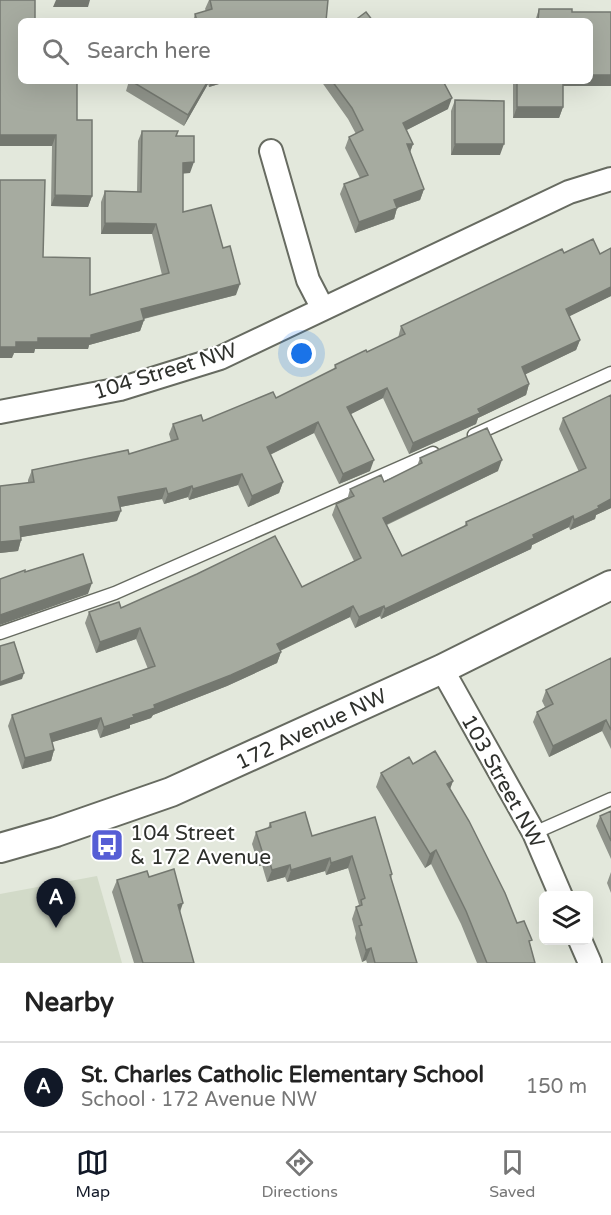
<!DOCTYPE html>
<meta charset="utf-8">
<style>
:root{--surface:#fff;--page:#f2f2f2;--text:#222;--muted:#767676;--line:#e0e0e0;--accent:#111827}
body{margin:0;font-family:"Varela Round",sans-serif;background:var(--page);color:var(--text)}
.controls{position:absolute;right:18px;bottom:18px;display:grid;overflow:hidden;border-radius:9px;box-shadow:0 6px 24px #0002}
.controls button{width:54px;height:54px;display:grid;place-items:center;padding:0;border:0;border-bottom:2px solid var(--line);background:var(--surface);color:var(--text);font:30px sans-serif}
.you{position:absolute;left:302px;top:354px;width:21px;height:21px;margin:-15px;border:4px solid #fff;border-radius:50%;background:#1a73e8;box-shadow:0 0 0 9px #1a73e833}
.badge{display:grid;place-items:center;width:39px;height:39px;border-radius:50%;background:var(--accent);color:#fff;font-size:20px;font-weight:700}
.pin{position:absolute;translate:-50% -50px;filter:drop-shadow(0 2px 3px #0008)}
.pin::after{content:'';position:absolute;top:32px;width:21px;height:18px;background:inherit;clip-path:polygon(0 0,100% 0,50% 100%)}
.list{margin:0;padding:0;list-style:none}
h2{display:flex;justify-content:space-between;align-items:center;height:78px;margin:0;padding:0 24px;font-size:26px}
h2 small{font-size:20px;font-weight:400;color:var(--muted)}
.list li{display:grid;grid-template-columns:39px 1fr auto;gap:18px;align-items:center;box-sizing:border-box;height:90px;padding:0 24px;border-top:2px solid var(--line)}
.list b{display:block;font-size:22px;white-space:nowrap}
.list p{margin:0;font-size:20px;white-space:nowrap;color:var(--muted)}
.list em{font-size:20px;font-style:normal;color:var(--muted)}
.icon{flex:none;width:33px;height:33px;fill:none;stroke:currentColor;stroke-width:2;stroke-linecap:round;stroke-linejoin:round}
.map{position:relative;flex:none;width:611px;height:963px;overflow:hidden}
.search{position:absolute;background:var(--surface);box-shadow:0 6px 24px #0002;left:18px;right:18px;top:18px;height:66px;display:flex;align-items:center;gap:15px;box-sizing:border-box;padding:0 21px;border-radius:9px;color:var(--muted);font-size:22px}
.sheet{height:168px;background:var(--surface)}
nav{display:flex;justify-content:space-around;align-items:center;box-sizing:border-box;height:84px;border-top:2px solid var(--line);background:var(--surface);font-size:16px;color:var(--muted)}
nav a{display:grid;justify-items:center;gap:3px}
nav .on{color:var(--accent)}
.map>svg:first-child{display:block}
.built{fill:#d2dac8}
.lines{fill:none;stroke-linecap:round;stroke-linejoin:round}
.service-casing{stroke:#676b61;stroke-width:15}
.minor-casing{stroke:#676b61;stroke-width:26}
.tertiary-casing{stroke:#676b61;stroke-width:32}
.service{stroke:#fff;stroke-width:12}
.minor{stroke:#fff;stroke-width:22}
.tertiary{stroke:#fff;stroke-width:28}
.wall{fill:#8f938a}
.shaded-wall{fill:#747870}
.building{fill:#a6aba0;stroke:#747870;stroke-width:1.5}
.labels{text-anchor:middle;stroke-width:4.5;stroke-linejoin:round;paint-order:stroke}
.street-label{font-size:21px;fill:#2e302c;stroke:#fff}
.poi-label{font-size:21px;fill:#2e302c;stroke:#fff;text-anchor:start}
</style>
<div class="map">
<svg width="611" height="963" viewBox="0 0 611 963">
<rect width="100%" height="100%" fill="#e3e8dc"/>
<path class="built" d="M97,876L122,963H0V894Z"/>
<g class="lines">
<defs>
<path id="service" d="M474,435L611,373
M0,633L115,593L433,453
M534,833L611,799"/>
<path id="minor" d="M271,151L308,280L323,309
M0,412L120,389L220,358L569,192L611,179
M442,669L534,833L561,896
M580,940L590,963"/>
<path id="tertiary" d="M0,848L56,832L171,792L442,669L611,585"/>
</defs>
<use href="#service" class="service-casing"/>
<use href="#minor" class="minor-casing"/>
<use href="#tertiary" class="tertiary-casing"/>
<use href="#service" class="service"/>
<use href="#minor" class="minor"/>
<use href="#tertiary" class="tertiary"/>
</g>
<path class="wall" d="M209,0H328L326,21H193L195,14L206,11L205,9Z
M539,9H572V12H611V86H563V107L559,118H513V81H590V21H535Z
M21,81L77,120L92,196L88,207L51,206L52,146H0Z
M129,81H229L209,87L208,84L184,126L126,91Z
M321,81H443L448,109L406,130L413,144L410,152L424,189L420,200L397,208L394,219L355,233L340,194L344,184L360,178L345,148L349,137L356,134L348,119Z
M455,100L500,155H451V111Z
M142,131L177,136L190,173H183V212L236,295L144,319V320L140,331L89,345L88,349H35L34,353H14L12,358L43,257L90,295L162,275L152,234H101V202L105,191L137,192L138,141Z
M611,248V296L569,316L580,340L576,350L525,374L529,384L526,395L478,418L476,424L409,454L383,398L351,414L370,471L339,484L314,433L270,455L283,482L279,493L248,507L238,485L189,500L188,497L164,504L162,499L120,507L117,521L21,537V540L18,551L0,553V486L28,483V480L32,470L129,454L171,441L169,434L173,424L203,421L276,398L334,369L335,365L367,352L398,338L401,326L564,253L600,254Z
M611,395V508L596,515L595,519L570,530L569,527L532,545L531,549L381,619L380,616L355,628L350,617L280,651L281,652L277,663L227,686L153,715L151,718L130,725V728L100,738L97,729L52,742L54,750L51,761L22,769L8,726L12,715L148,669L136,639L96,653L85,623L89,612L302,587L354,561L332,515L336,504L347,500L350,489L384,482L417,466L420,458L498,471L387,525L402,556L464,527L466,522L579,472L559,429L563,418Z
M611,658V749L602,731L549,757L533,722L537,712L545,707L542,701L546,690Z
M413,764L453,781L450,789L517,923L530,944L535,963H477L461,924L431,864L425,868L376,787L381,773Z
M611,811V859L596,826L600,816Z
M270,823L312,836L392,874L391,879L417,963H367L366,960L362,962L355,938L356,934L352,919L356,907L359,905L348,868L326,875L325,871L287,882L285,877L267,882L262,865L259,866L252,844L256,832L268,828Z
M611,872V893L607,883Z
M149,877L180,912L194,963H134L112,892L117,880Z"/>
<path class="shaded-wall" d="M56,0H90L88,7H53Z
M590,75H611V86H559L561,81H590Z
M208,81H210L208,84L184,126L188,115Z
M211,81H229L209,87Z
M452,98L448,109L399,134L403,123Z
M517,107H563L559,118H513Z
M0,135H56L52,146H0Z
M407,144H413L409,155Z
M455,144H504L500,155H451Z
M194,162L190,173L179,174L183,163Z
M424,189L420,200L397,208L394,219L355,233L359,222L394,200Z
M55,195L92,196L88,207L51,206Z
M105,223L156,224L152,234H101Z
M240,284L236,295L138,320L141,309Z
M611,287V296L562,320L566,309Z
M144,320L140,331L89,345L88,349H35L34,353H14L12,358H0V347L16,342L38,338L91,335Z
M580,340L576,350L518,378L522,367Z
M529,384L526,395L478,418L476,424L409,454L413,443Z
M387,388L383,398L343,418L347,407Z
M318,422L314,433L263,458L267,447Z
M374,460L370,471L339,484L343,474Z
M502,460L498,471L379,528L383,518Z
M242,474L238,485L189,500L193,489Z
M283,482L279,493L248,507L252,496Z
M192,486L188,497L164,504L168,494Z
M166,488L162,499L115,508L118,497Z
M611,499V508L596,515L595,519L570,530L574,520Z
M121,511L117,521L16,538L20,527Z
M573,516L569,527L532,545L531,549L381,619L385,609Z
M21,540L18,551L0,553V542Z
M92,583L88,594L0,625V615Z
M353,606L350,617L273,654L277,644Z
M384,606L380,616L355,628L359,617Z
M140,628L136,639L96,653L100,642Z
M281,652L277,663L227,686L153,715L151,718L130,725V728L100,738L104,727L154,705Z
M24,673L22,679L0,686V682Z
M101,718L97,729L46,744L50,734Z
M606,720L602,731L549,757L553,746Z
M54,750L51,761L22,769L25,758Z
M453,781L448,794L447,784Z
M436,850L431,864L425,868L430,854Z
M267,853L262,865L259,866L263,854Z
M352,856L348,868L326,875L331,863Z
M330,858L325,871L287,882L291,870Z
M290,865L285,877L267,882L272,870Z
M183,903L179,915L178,905Z
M371,948L366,960L362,962L366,950Z"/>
<path class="building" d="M0,0H35V21H21V81H77V120H92V196L55,195L56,135H0Z
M210,0H328L326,21H197L195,14L212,9Z
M539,9H572V12H611V75H590V21H538Z
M366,12L373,21H354Z
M131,81H208L188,115Z
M332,81H443L452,98L403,123L413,144H407L424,189L394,200L397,208L359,222L344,184L368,175L349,137L363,130L352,108Z
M517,81H563V107H517Z
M455,100L504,101V144H455Z
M142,131H178L176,136H194V162L183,163V212L211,205L223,248L230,246L240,284L141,309L144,320L91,335V338H38V342H16V347H0V180H45L43,257L90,258V295L169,273L156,224L105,223V191L141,192Z
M593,239L600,254L611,248V287L566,309L580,340L522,367L529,384L478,409L480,413L413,443L387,388L347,407L374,460L343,474L318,422L267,447L283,482L252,496L242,474L193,489L192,486L168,494L166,488L118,497L121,511L20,527L21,540L0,542V486L34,482L32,470L128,450L129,454L178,439L173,424L201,415L203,421L273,392L276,398L336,368L335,365L366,350L367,352L405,334L401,326L562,249L564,253Z
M611,395V499L598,506L599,508L574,520L573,516L533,535L534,538L385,609L384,606L359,617L353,606L277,644L281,652L231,675L154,705L155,708L133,715L134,717L104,727L101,718L50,734L54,750L25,758L12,715L155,666L140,628L100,642L89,612L119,602L121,608L197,574L275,536L302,587L361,558L336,504L354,496L350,489L381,475L384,482L422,463L420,458L487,428L502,460L383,518L402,556L467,525L466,522L586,468L563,418Z
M83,554L92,583L0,615V579L25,570V572Z
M14,642L24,673L0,682V646Z
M611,658V730L606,720L553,746L537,712L553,704L546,690Z
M435,751L453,781L447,784L469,821L505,893L517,923L524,921L532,940L529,941L535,963H487L466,911L436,850L430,854L381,773L409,757L413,764Z
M611,811V841L600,816Z
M305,812L312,836L375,817L392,874L390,875L417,963H375L371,948L366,950L359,926L362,925L356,907L362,905L361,900L365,898L352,856L331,863L330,858L291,870L290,865L272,870L267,853L263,854L256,832L271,827L270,823Z
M174,869L183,903L178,905L194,963H143L117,880L147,871L149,877Z"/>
<defs>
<symbol id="bus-square" viewBox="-11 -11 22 22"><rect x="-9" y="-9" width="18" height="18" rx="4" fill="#565ed5" stroke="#fff"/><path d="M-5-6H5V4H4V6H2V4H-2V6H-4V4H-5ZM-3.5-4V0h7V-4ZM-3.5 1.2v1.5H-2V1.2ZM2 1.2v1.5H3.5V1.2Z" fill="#fff"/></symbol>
</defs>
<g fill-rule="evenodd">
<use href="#bus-square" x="88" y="826" width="38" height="38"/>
</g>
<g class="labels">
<g class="street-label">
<text transform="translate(165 371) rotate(-17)" y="7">104 Street NW</text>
<text transform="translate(311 729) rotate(-25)" y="7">172 Avenue NW</text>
<text transform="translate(503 781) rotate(61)" y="7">103 Street NW</text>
</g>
<g class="poi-label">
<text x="130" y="840">104 Street<tspan x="130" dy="24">&amp; 172 Avenue</tspan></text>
</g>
</g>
</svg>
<div class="controls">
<button><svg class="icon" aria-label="layers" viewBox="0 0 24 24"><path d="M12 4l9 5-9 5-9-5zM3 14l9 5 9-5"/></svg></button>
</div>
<div class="you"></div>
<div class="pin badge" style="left:56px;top:928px">A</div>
<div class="search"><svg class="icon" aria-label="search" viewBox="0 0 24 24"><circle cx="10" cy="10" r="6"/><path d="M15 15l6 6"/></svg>Search here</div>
</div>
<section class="sheet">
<h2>Nearby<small></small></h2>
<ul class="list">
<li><span class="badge">A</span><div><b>St. Charles Catholic Elementary School</b><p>School · 172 Avenue NW</p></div><em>150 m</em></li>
</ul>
</section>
<nav>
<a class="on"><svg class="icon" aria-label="map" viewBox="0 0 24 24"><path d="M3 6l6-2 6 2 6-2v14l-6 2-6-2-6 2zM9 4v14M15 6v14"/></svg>Map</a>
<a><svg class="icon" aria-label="directions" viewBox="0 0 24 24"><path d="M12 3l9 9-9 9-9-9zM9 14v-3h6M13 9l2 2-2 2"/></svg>Directions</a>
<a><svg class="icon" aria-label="saved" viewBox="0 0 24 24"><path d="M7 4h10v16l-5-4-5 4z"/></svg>Saved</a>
</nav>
